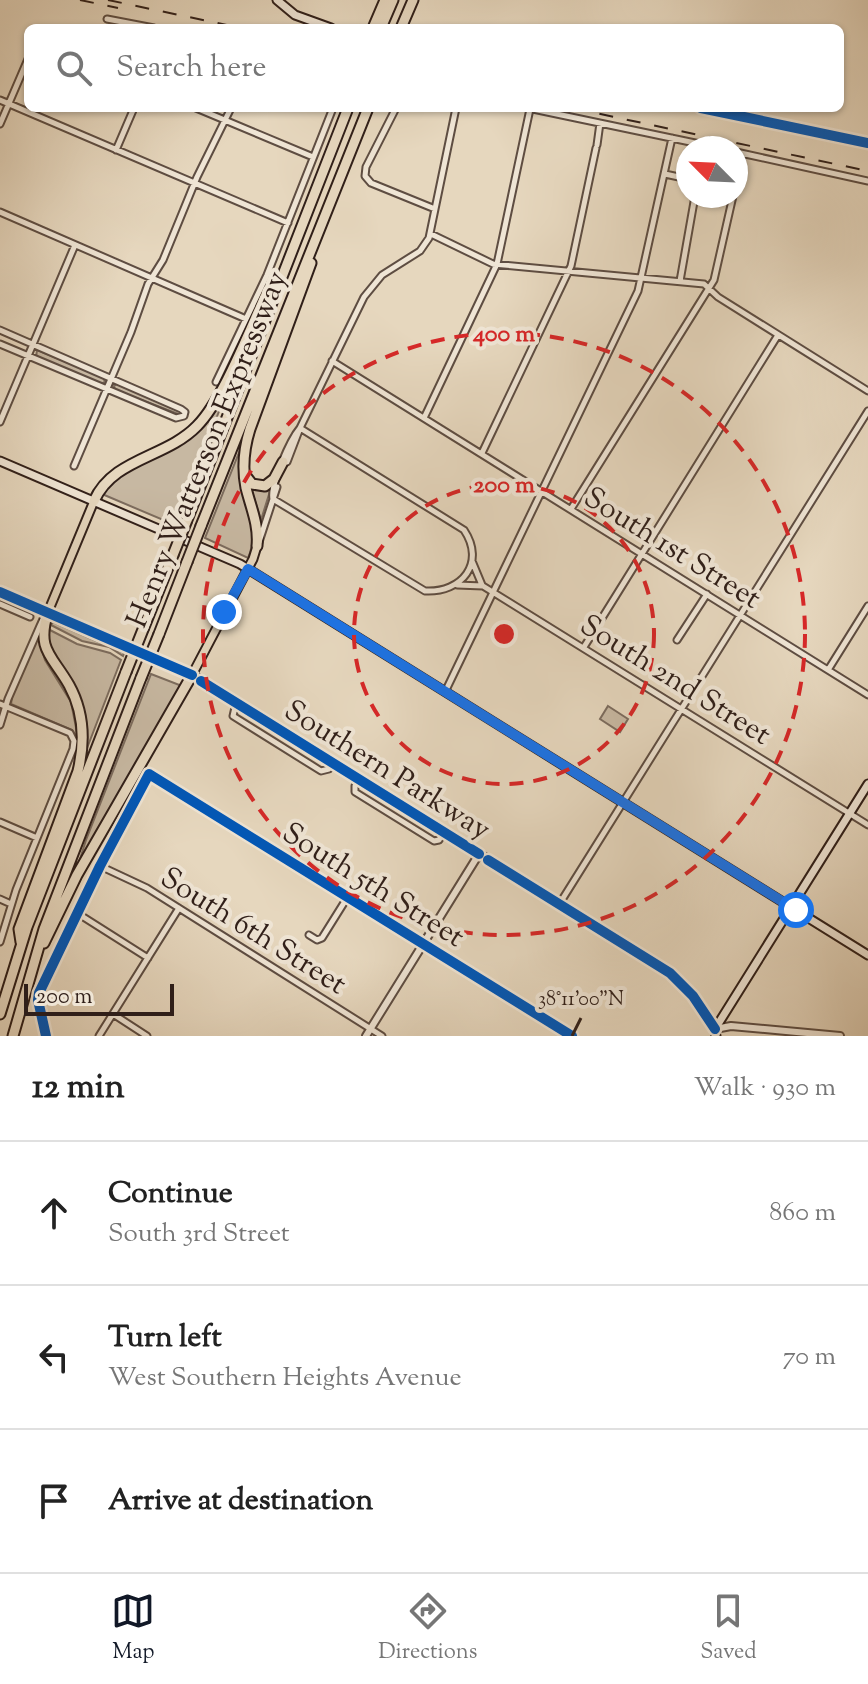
<!DOCTYPE html>
<meta charset="utf-8">
<style>
:root{--surface:#fff;--page:#f6f6f6;--text:#222;--muted:#767676;--line:#e0e0e0;--accent:#111827}
body{margin:0;font-family:"Sorts Mill Goudy",serif;background:var(--page);color:var(--text)}
.compass{position:absolute;left:676px;top:136px;width:72px;height:72px;border-radius:50%;background:var(--surface);box-shadow:0 2px 6px #0004;rotate:294deg}
.scale{position:absolute;left:24px;bottom:20px;width:150px;box-sizing:border-box;padding-left:8px;border:4px solid #301f19;border-top:0;font-size:22px;line-height:28px;white-space:nowrap;color:#301f19;-webkit-text-stroke:6px #efe5d5;paint-order:stroke}
.stop{position:absolute;width:24px;height:24px;margin:-18px;border:6px solid #1a73e8;border-radius:50%;background:#fff}
.stop.end{background:#1a73e8;border-color:#fff;box-shadow:0 2px 8px #0008}
.list{margin:0;padding:0;list-style:none}
h2{display:flex;justify-content:space-between;align-items:center;height:104px;margin:0;padding:0 32px;font-size:34px}
h2 small{font-size:26px;font-weight:400;color:var(--muted)}
.list li{display:grid;grid-template-columns:52px 1fr auto;gap:24px;align-items:center;box-sizing:border-box;height:144px;padding:0 32px;border-top:2px solid var(--line)}
.list b{display:block;font-size:30px;white-space:nowrap}
.list p{margin:0;font-size:26px;white-space:nowrap;color:var(--muted)}
.list em{font-size:26px;font-style:normal;color:var(--muted)}
.icon{flex:none;width:44px;height:44px;fill:none;stroke:currentColor;stroke-width:2;stroke-linecap:round;stroke-linejoin:round}
.map{position:relative;flex:none;width:868px;height:1036px;overflow:hidden}
.search{position:absolute;background:var(--surface);box-shadow:0 2px 6px #0004;left:24px;right:24px;top:24px;height:88px;display:flex;align-items:center;gap:20px;box-sizing:border-box;padding:0 28px;border-radius:12px;color:var(--muted);font-size:30px}
.sheet{height:536px;background:var(--surface)}
nav{display:flex;justify-content:space-around;align-items:center;box-sizing:border-box;height:112px;border-top:2px solid var(--line);background:var(--surface);font-size:22px;color:var(--muted)}
nav a{display:grid;justify-items:center;gap:4px}
nav .on{color:var(--accent)}
.map>svg:first-child{display:block}
.green{fill:#c7b8a2;stroke:#7c6c5e;stroke-width:2}
.lines{fill:none;stroke-linecap:round;stroke-linejoin:round}
.minor-casing{stroke:#5e4d42;stroke-width:9}
.tertiary-casing{stroke:#5e4d42;stroke-width:10}
.secondary-casing{stroke:#301f19;stroke-width:11}
.primary-casing{stroke:#301f19;stroke-width:11}
.motorway-casing{stroke:#301f19;stroke-width:13}
.minor{stroke:#efe5d5;stroke-width:5}
.tertiary{stroke:#efe5d5;stroke-width:6}
.secondary{stroke:#efe5d5;stroke-width:7}
.primary{stroke:#e6d7be;stroke-width:7}
.motorway{stroke:#e6d7be;stroke-width:9}
.rail{stroke:#301f19;stroke-width:2;stroke-dasharray:14 14;stroke-linecap:butt}
.motorway-bridge-casing{stroke:#301f19;stroke-width:13;stroke-linecap:butt}
.motorway-bridge{stroke:#e6d7be;stroke-width:9}
.cycleway-casing{stroke:#efe5d5;stroke-width:15}
.cycleway{stroke:#0057b8;stroke-width:10}
.route{stroke:#1a73e8;stroke-width:10}
.ticks{fill:none;stroke:#301f19;stroke-width:3}
.ring{fill:none;stroke:#d62828;stroke-width:4;stroke-dasharray:14 10}
.labels{text-anchor:middle;stroke-width:8;stroke-linejoin:round;paint-order:stroke}
.street-label{font-size:30px;fill:#301f19;stroke:#efe5d5}
.ticks-label{font-size:20px;text-anchor:middle;fill:#301f19;stroke:#efe5d5;stroke-width:8;stroke-linejoin:round;paint-order:stroke}
.centre{fill:#d62828;stroke:#efe5d5;stroke-width:4}
.ring-label{font-size:24px;text-anchor:middle;font-weight:bold;fill:#d62828;stroke:#efe5d5;stroke-width:8;stroke-linejoin:round;paint-order:stroke}
</style>
<div class="map">
<svg width="868" height="1036" viewBox="0 0 868 1036">
<rect width="100%" height="100%" fill="#e6d7be"/>
<filter id="stains"><feTurbulence type="fractalNoise" baseFrequency=".0025" numOctaves="4"/><feColorMatrix values="0 0 0 0 .2 0 0 0 0 .09 0 0 0 0 .02 0 0 0 .5 -.17"/></filter>
<radialGradient id="worn" r=".72"><stop offset=".6" stop-color="#630" stop-opacity="0"/><stop offset="1" stop-color="#630" stop-opacity=".3"/></radialGradient>
<path class="green" d="M37,350L103,377L105,382L101,384L36,357Z
M235,370L175,525L102,494L114,478L183,442Z
M117,384L181,411V415L115,390L114,386Z
M242,445C246,475 261,531 248,558L205,538Z
M251,488L261,490L271,488L261,520Z
M53,622L124,653L123,656L109,647L82,641L51,625Z
M48,629L77,644L110,653L121,660L84,756L85,730L49,645Z
M38,636L45,660L71,702L78,738L72,730L11,704L13,691Z
M151,674L182,686L79,862L86,840Z
M608,706L628,719L620,732L600,719Z"/>
<g class="lines">
<defs>
<path id="minor" d="M107,19L154,28
M0,100L288,223
M196,108L313,157
M396,108L366,167L365,176L371,183L435,209
M528,108L719,148
M0,124L28,59
M597,145L600,123
M116,150L134,108
M736,152L868,181
M665,174L688,179
M736,183L742,154
M0,212L246,319
M431,234L493,264L704,284L718,297L868,391
M680,281L695,196
M0,330L181,409L185,412L184,416L176,418L0,344
M332,361L868,695
M216,382L267,275L333,108
M424,418L497,264L530,109
M0,422L75,245
M300,428L464,530C486,563 462,593 425,591L273,499C270,485 290,440 300,428Z
M482,453L571,266L596,148
M287,462L300,428L364,297L382,275L420,251L429,238L456,108
M74,466L131,332L148,284L163,260L197,177L231,108
M571,509L714,280L733,196
M259,542L277,487
M472,561L482,585
M457,585L483,586L868,825
M0,604L30,617
M677,640L707,594
M584,647L778,335
M828,670L868,606
M446,690L638,291L672,138
M236,703L233,716L321,771L329,769L332,763
M0,704L70,733L74,741L73,749L16,890L0,942
M0,725L8,699L43,619
M359,779L355,786V792L434,841L439,840L444,831
M0,822L37,838
M100,866L147,888L382,1036
M0,899L11,904
M560,903L868,411
M77,913L148,958
M309,935L317,940L322,938L347,898
M113,1014L147,1036
M46,1036L38,1000L39,993L100,866L149,774L572,1036
M99,1036L179,908"/>
<path id="tertiary" d="M715,1029L731,1026L840,1036
M366,1036L479,854"/>
<path id="secondary" d="M277,0L295,15L331,28
M701,108L868,143
M0,461L240,564L868,955
M192,675L670,973C684,985 714,1018 716,1036
M715,1029L868,784"/>
<path id="primary" d="M0,592L192,675L253,559L257,546
M48,612L94,501"/>
<path id="motorway" d="M373,28L385,0
M381,28L393,0
M401,28L413,0
M245,475L252,484L265,486L274,479L283,462
M94,501C113,458 166,458 197,426C224,399 251,326 269,288L281,278
M187,520L348,108
M201,526L368,108
M257,546C259,525 251,508 246,488C242,468 244,448 250,429L311,263
M144,627L173,555
M159,634L187,562
M21,942L19,929L78,771C85,742 84,712 69,685C52,655 36,650 48,612
M44,943L77,875L192,675
M0,1014L27,927L126,672
M13,1036L44,929L141,678"/>
</defs>
<use href="#minor" class="minor-casing"/>
<use href="#tertiary" class="tertiary-casing"/>
<use href="#secondary" class="secondary-casing"/>
<use href="#primary" class="primary-casing"/>
<use href="#motorway" class="motorway-casing"/>
<use href="#minor" class="minor"/>
<use href="#tertiary" class="tertiary"/>
<use href="#secondary" class="secondary"/>
<use href="#primary" class="primary"/>
<use href="#motorway" class="motorway"/>
<path class="rail" d="M80,0L118,8
M108,0L241,28
M572,108L868,171"/>
<defs>
<path id="motorway-bridge" d="M173,555L187,520
M187,562L201,526
M126,672L144,627
M141,678L159,634"/>
</defs>
<use href="#motorway-bridge" class="motorway-bridge-casing"/>
<use href="#motorway-bridge" class="motorway-bridge"/>
<defs>
<path id="cycleway" d="M701,108L868,143
M0,592L192,675
M201,681L479,854
M488,860L670,973L693,996L715,1029
M46,1036L38,1000L39,993L100,866L149,774L572,1036"/>
</defs>
<use href="#cycleway" class="cycleway-casing"/>
<use href="#cycleway" class="cycleway"/>
</g>
<g class="lines">
<path class="route" d="M224,612L248,569L796,910"/>
</g>
<path class="ticks" d="M572,1036L581,1018"/>
<g class="ring">
<circle cx="504" cy="634" r="150"/>
<circle cx="504" cy="634" r="301"/>
</g>
<g class="labels">
<g class="street-label">
<text transform="translate(206 449) rotate(-68)" y="10">Henry Watterson Expressway</text>
<text transform="translate(673 547) rotate(32)" y="10">South 1st Street</text>
<text transform="translate(676 679) rotate(32)" y="10">South 2nd Street</text>
<text transform="translate(388 769) rotate(32)" y="10">Southern Parkway</text>
<text transform="translate(374 884) rotate(32)" y="10">South 5th Street</text>
<text transform="translate(254 930) rotate(32)" y="10">South 6th Street</text>
</g>
</g>
<g class="ticks-label">
<text x="581" y="1005">38°11'00"N</text>
</g>
<circle cx="504" cy="634" r="12" class="centre"/>
<g class="ring-label">
<text x="504" y="341">400 m</text>
<text x="504" y="492">200 m</text>
</g>
<rect width="100%" height="100%" filter="url(#stains)"/>
<rect width="100%" height="100%" fill="url(#worn)"/>
</svg>
<svg class="compass" viewBox="-18 -18 36 36"><path d="M0-13l5 13h-10z" fill="#e53935"/><path d="M0 13l5-13h-10z" fill="#767676"/></svg>
<div class="scale">200 m</div>
<div class="stop" style="left:796px;top:910px"></div>
<div class="stop end" style="left:224px;top:612px"></div>
<div class="search"><svg class="icon" aria-label="search" viewBox="0 0 24 24"><circle cx="10" cy="10" r="6"/><path d="M15 15l6 6"/></svg>Search here</div>
</div>
<section class="sheet">
<h2>12 min<small>Walk · 930 m</small></h2>
<ul class="list">
<li><svg class="icon" aria-label="ahead" viewBox="0 0 24 24"><path d="M12 20V5M6 11l6-6 6 6"/></svg><div><b>Continue</b><p>South 3rd Street</p></div><em>860 m</em></li>
<li><svg class="icon" aria-label="left" viewBox="0 0 24 24"><path d="M17 20v-9H6M10 6l-5 5 5 5"/></svg><div><b>Turn left</b><p>West Southern Heights Avenue</p></div><em>70 m</em></li>
<li><svg class="icon" aria-label="arrive" viewBox="0 0 24 24"><path d="M6 21V4h12l-3 4 3 4H6"/></svg><div><b>Arrive at destination</b></div></li>
</ul>
</section>
<nav>
<a class="on"><svg class="icon" aria-label="map" viewBox="0 0 24 24"><path d="M3 6l6-2 6 2 6-2v14l-6 2-6-2-6 2zM9 4v14M15 6v14"/></svg>Map</a>
<a><svg class="icon" aria-label="directions" viewBox="0 0 24 24"><path d="M12 3l9 9-9 9-9-9zM9 14v-3h6M13 9l2 2-2 2"/></svg>Directions</a>
<a><svg class="icon" aria-label="saved" viewBox="0 0 24 24"><path d="M7 4h10v16l-5-4-5 4z"/></svg>Saved</a>
</nav>
